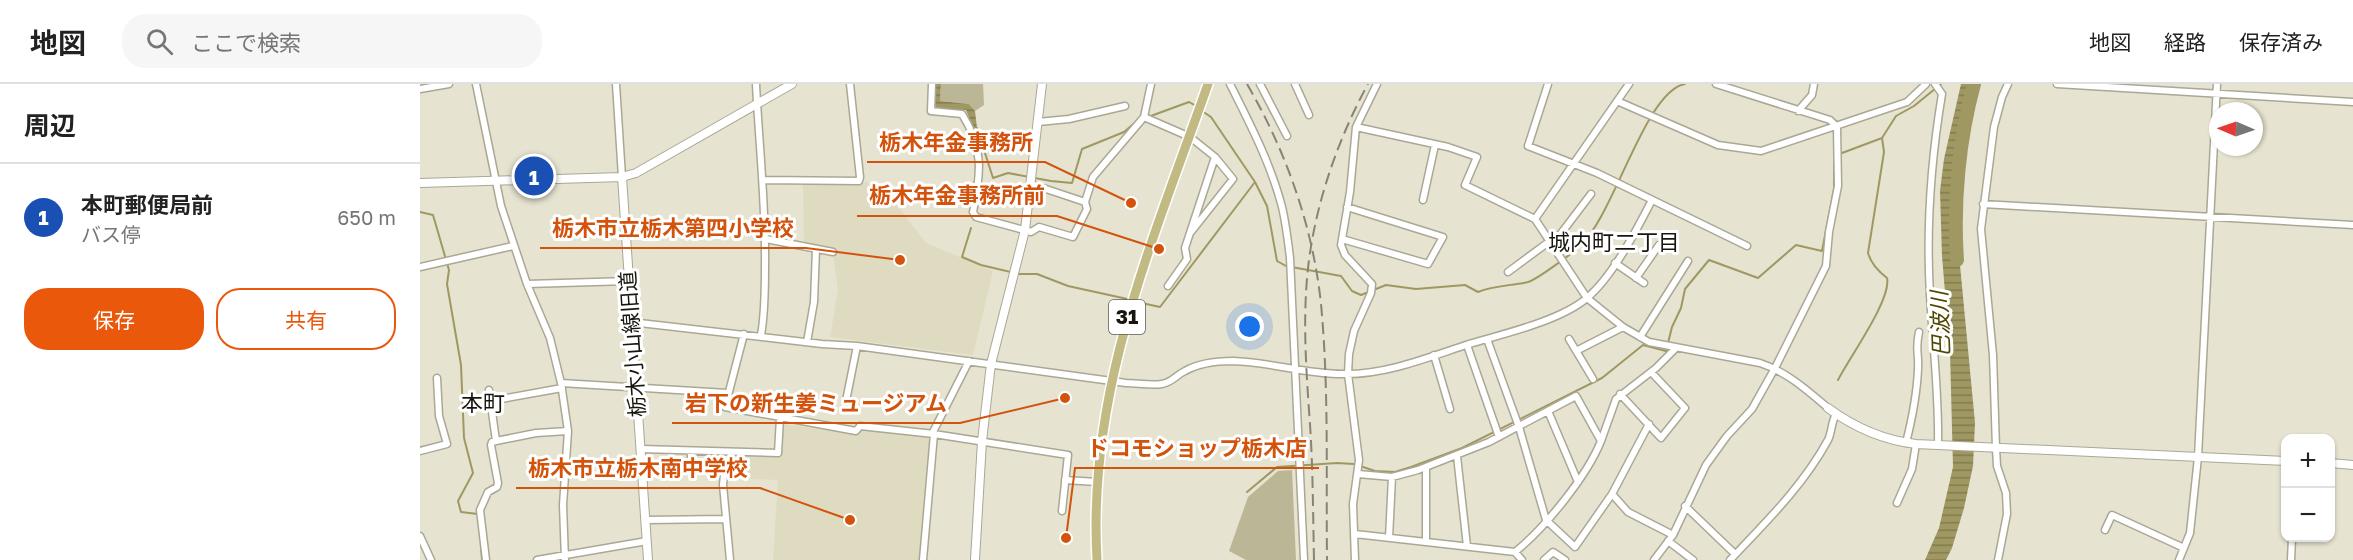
<!DOCTYPE html>
<html lang="ja">
<meta charset="utf-8">
<style>
:root{--surface:#fff;--page:#f6f6f6;--text:#222;--muted:#767676;--line:#e0e0e0;--accent:#ea580c}
body{margin:0;font-family:"Golos Text","Noto Sans JP",sans-serif;background:var(--page);color:var(--text)}
.controls{position:absolute;right:18px;bottom:18px;display:grid;overflow:hidden;border-radius:12px;box-shadow:0 2px 4px #0004}
.controls button{width:54px;height:54px;display:grid;place-items:center;padding:0;border:0;border-bottom:2px solid var(--line);background:var(--surface);color:var(--text);font:30px sans-serif}
.compass{position:absolute;left:1789px;top:18px;width:54px;height:54px;border-radius:50%;background:var(--surface);box-shadow:0 2px 4px #0004;rotate:272deg}
.you{position:absolute;left:830px;top:243px;width:21px;height:21px;margin:-15px;border:4px solid #fff;border-radius:50%;background:#1a73e8;box-shadow:0 0 0 9px #1a73e833}
.badge{display:grid;place-items:center;width:39px;height:39px;border-radius:50%;background:var(--accent);color:#fff;font-size:20px;font-weight:700}
.pin{position:absolute;translate:-50% -50%;border:3px solid #fff;box-shadow:0 2px 6px #0006}
.list{margin:0;padding:0;list-style:none}
h2{display:flex;justify-content:space-between;align-items:center;height:78px;margin:0;padding:0 24px;font-size:26px}
h2 small{font-size:20px;font-weight:400;color:var(--muted)}
.list li{display:grid;grid-template-columns:39px 1fr auto;gap:18px;align-items:center;box-sizing:border-box;height:108px;padding:0 24px;border-top:2px solid var(--line)}
.list b{display:block;font-size:22px;white-space:nowrap}
.list p{margin:0;font-size:20px;white-space:nowrap;color:var(--muted)}
.list em{font-size:20px;font-style:normal;color:var(--muted)}
.actions{display:flex;gap:12px;padding:18px 24px}
.actions a{flex:1;padding:14px 0;border:2px solid var(--accent);border-radius:24px;text-align:center;font-size:21px;color:var(--accent)}
.actions .main{background:var(--accent);color:#fff}
.icon{flex:none;width:33px;height:33px;fill:none;stroke:currentColor;stroke-width:2;stroke-linecap:round;stroke-linejoin:round}
.map{position:relative;flex:none;width:1933px;height:476px;overflow:hidden}
header{display:flex;align-items:center;gap:36px;box-sizing:border-box;height:84px;padding:0 30px;background:var(--surface);border-bottom:2px solid var(--line)}
header strong{font-size:28px}
nav{display:flex;gap:33px;margin-inline-start:auto;font-size:21px}
.search{width:420px;height:54px;background:var(--page);display:flex;align-items:center;gap:15px;box-sizing:border-box;padding:0 21px;border-radius:24px;color:var(--muted);font-size:22px}
main{display:flex}
aside{flex:1;background:var(--surface)}
.map>svg:first-child{display:block}
.built{fill:#dfdbc0}
.park{fill:#bbb695}
.water{fill:url(#water-rules)}
.lines{fill:none;stroke-linecap:round;stroke-linejoin:round}
.stream{stroke:#a09862;stroke-width:2}
.river{stroke:#a09862;stroke-width:14}
.minor-casing{stroke:#aaa895;stroke-width:9}
.tertiary-casing{stroke:#aaa895;stroke-width:10}
.primary-casing{stroke:#fff;stroke-width:12}
.minor{stroke:#fff;stroke-width:6}
.tertiary{stroke:#fff;stroke-width:8}
.primary{stroke:#c2ba83;stroke-width:9}
.rail{stroke:#878477;stroke-width:2;stroke-dasharray:12 6;stroke-linecap:butt}
.labels{text-anchor:middle;stroke-width:6;stroke-linejoin:round;paint-order:stroke}
.shield{fill:#fff;stroke:#5d5c57;stroke-width:1.5}
.shield-label{font-size:20px;font-weight:bold;fill:#17160f}
.street-label{font-size:21px;fill:#17160f;stroke:#fff}
.neighbourhood-label{font-size:22px;fill:#17160f;stroke:#fff}
.water-label{font-size:22px;font-style:italic;fill:#4f4600;stroke:#fff}
.leader{fill:none;stroke:#d3520c;stroke-width:2}
.callout-dot{fill:#d3520c;stroke:#fff;stroke-width:2}
.callout-label{font-size:22px;text-anchor:middle;font-weight:bold;fill:#d3520c;stroke:#fff;stroke-width:6;stroke-linejoin:round;paint-order:stroke}
</style>
<header>
<strong>地図</strong>
<div class="search"><svg class="icon" aria-label="search" viewBox="0 0 24 24"><circle cx="10" cy="10" r="6"/><path d="M15 15l6 6"/></svg>ここで検索</div>
<nav><a>地図</a><a>経路</a><a>保存済み</a></nav>
</header>
<main>
<aside>
<h2>周辺<small></small></h2>
<ul class="list">
<li><span class="badge" style="background:#1a4fb4">1</span><div><b>本町郵便局前</b><p>バス停</p></div><em>650 m</em></li>
</ul>
<div class="actions"><a class="main">保存</a><a>共有</a></div>
</aside>
<div class="map">
<svg width="1933" height="476" viewBox="0 0 1933 476">
<defs>
<pattern id="water-rules" width="6" height="5" patternUnits="userSpaceOnUse" patternTransform="scale(1.5)"><rect width="6" height="5" fill="#a09862"/><path d="M0 2.5h6" fill="none" stroke="#817b4f"/></pattern>
</defs>
<rect width="100%" height="100%" fill="#e6e3d0"/>
<path class="built" d="M446,97L471,114L506,159L573,187L553,271L410,253L418,205L412,165L384,159L383,101H442Z
M361,340L437,350L445,345L510,353L501,476H353L358,396L309,394L310,372L360,371Z"/>
<path class="park" d="M521,0H563L564,21L555,27L549,20L520,17Z
M872,386L876,476H826L809,467L828,413L858,387Z"/>
<path class="water" d="M513,0H521L520,17L549,20L555,27L557,44H553L546,26L519,25L515,22Z
M1541,0H1556L1541,58L1535,99V144L1540,181L1555,339L1553,382L1544,424L1532,464L1526,476H1505L1519,444L1533,383L1530,268L1522,172L1520,107L1524,75Z"/>
<g class="lines">
<path class="stream" d="M782,27L791,33L835,98L847,122L857,177L866,182L921,192L932,207L941,211L966,201L996,205L1045,201L1058,208C1075,201 1091,202 1108,198C1116,196 1153,169 1160,162C1194,132 1225,7 1265,0
M728,33L769,18L778,23
M557,44L573,94L588,89L631,97L652,99L662,65L704,48L717,37
M0,128L13,131L29,186L27,200L41,281L44,354L53,389L38,417L41,428L58,430L59,432
M551,144L542,173L561,181L599,190H617L648,202L712,216
M717,218L740,223L835,98
M1418,296C1429,274 1472,215 1467,194C1458,187 1451,180 1448,169L1464,68L1462,54L1476,32L1494,22L1521,0
M827,408L857,383L917,379L934,380L955,387L975,388L991,383L1042,364L1182,294L1223,261L1246,267L1252,243L1261,224L1265,205L1289,176L1338,194L1376,161L1402,167L1414,105V72L1462,54
M61,461L62,476"/>
<path class="river" d="M1537,176C1533,118 1539,55 1554,0"/>
<defs>
<path id="minor" d="M56,0L81,122L107,200L130,254L141,299L148,347L143,421L145,476
M196,0L202,93
M336,0C339,61 346,121 345,183C345,206 345,229 341,251
M512,0L511,27L542,30C564,65 561,89 553,128L556,133L611,148L619,143L653,153L667,125L665,118
M810,0C830,40 851,80 862,123C866,140 868,157 870,174L884,476
M840,0L867,52
M875,0L889,31
M1128,0L1108,62L1177,89L1327,162
M1515,0L1522,10C1511,76 1506,144 1510,211C1513,261 1519,311 1518,361
M1637,0L1933,18
M0,5L29,0
M1197,17L1298,61L1341,67L1487,18L1506,0
M1378,27L1392,11L1394,0
M724,33L770,53L795,73L813,95L771,148
M618,38L649,35L705,22
M936,43L1028,63L1057,73L1045,101L1115,135L1167,214L1203,243L1229,258L1340,279C1367,288 1387,306 1408,324
M344,96L439,97L440,93L430,0
M611,100L665,118L673,93L724,33L731,0
M1003,116L1015,61
M1563,120L1933,141
M1115,135L1209,0
M346,155L413,168
M922,155L1008,180L1023,153L927,123
M1195,179L1224,199
M0,183L93,162
M1088,188L1130,157L1136,156L1171,110
M1216,194L1239,161
M107,200L209,197
M748,202L767,175L765,164L795,73
M211,238L402,260L437,262L706,299C717,299 731,302 742,300C753,298 756,291 765,287C779,279 797,277 813,277C851,278 888,291 926,290C968,290 1009,273 1049,260C1083,250 1140,237 1167,214C1193,192 1216,147 1232,116
M324,250L305,323L436,347L440,342L514,350L648,371L642,427
M1220,253L1268,177
M1067,255L1099,343L1126,436L1155,463L1192,410L1229,340
M1149,255L1173,295
M387,258L394,218L396,165
M1047,261L1079,353
M1156,267L1203,243
M1014,271L1030,325
M141,299L307,309
M1200,310L1241,354L1265,324L1231,288
M70,317L142,304
M426,317L437,262
M1128,327L1158,398
M512,350L549,277
M76,357L116,349L148,347
M1486,359C1492,335 1497,310 1498,285C1499,269 1495,266 1499,248
M221,365L358,369L360,334
M0,367L27,360L19,332L17,294
M271,367V379L305,380L303,401L310,476
M1037,372L1047,462
M938,390L972,393L998,386L1069,358L1156,312L1181,357L1196,315L1236,284L1256,264
M645,396L677,398
M1192,410L1208,428L1253,451
M1477,419L1492,385L1496,360
M1265,422L1315,470
M226,436L305,435
M1685,446L1692,431L1764,464
M935,450L1095,468C1125,444 1167,392 1181,357
M0,452L11,476
M969,454L972,393
M1248,457L1273,476
M1006,458V383
M1095,468L1102,476
M66,476L60,426L68,408L77,403L78,399L71,361L72,358L76,357L69,306
M117,476L227,457
M503,476L514,350
M935,476L933,420L939,376L928,290L929,270L934,247L951,209L952,200L925,171L921,161L930,108L936,43L957,0
M1124,476L1133,468L1145,476
M1234,476L1253,451L1286,381L1307,352L1332,325L1355,284L1406,182L1409,148L1418,102L1417,43L1410,36L1296,0
M1310,476C1345,439 1383,402 1408,356C1412,348 1411,339 1416,330
M1578,476L1587,430L1586,409L1577,382L1576,364L1573,271L1561,145L1574,43L1582,13L1588,0
M1759,476L1770,449L1778,373L1797,0
M1871,476L1872,454"/>
<path id="tertiary" d="M202,93L228,476
M0,99L202,93L216,89L372,0
M1408,324C1435,344 1462,356 1496,360L1866,377
M1910,379L1933,381
M555,476L562,357L571,280L605,146L622,0"/>
<path id="primary" d="M677,476C667,306 733,157 788,0"/>
</defs>
<use href="#minor" class="minor-casing"/>
<use href="#tertiary" class="tertiary-casing"/>
<use href="#primary" class="primary-casing"/>
<use href="#minor" class="minor"/>
<use href="#tertiary" class="tertiary"/>
<use href="#primary" class="primary"/>
<path class="rail" d="M827,0C866,67 893,143 901,220C909,305 906,391 907,476
M894,476C893,431 893,385 890,340C886,285 882,230 889,176C897,115 919,53 948,0"/>
</g>
<g class="labels">
<rect class="shield" x="689" y="216" width="36" height="34" rx="4.5"/>
<g class="shield-label">
<text x="707" y="240">31</text>
</g>
<g class="street-label">
<text transform="translate(213 260) rotate(-94)" y="7">栃木小山線旧道</text>
</g>
<g class="neighbourhood-label">
<text x="1194" y="166">城内町二丁目</text>
<text x="63" y="327">本町</text>
</g>
<g class="water-label">
<text transform="translate(1520 240) rotate(-92)" y="8">巴波川</text>
</g>
</g>
<path class="leader" d="M711 119L625 78H447M739 165L637 132H437M480 176L386 164H120M645 314L540 339H252M646 454L655 384H899M430 436L340 404H96"/>
<g class="callout-dot">
<circle cx="711" cy="119" r="6"/>
<circle cx="739" cy="165" r="6"/>
<circle cx="480" cy="176" r="6"/>
<circle cx="645" cy="314" r="6"/>
<circle cx="646" cy="454" r="6"/>
<circle cx="430" cy="436" r="6"/>
</g>
<g class="callout-label">
<text x="536" y="66">栃木年金事務所</text>
<text x="537" y="119">栃木年金事務所前</text>
<text x="253" y="152">栃木市立栃木第四小学校</text>
<text x="396" y="327">岩下の新生姜ミュージアム</text>
<text x="777" y="372">ドコモショップ栃木店</text>
<text x="218" y="392">栃木市立栃木南中学校</text>
</g>
</svg>
<div class="controls">
<button>+</button>
<button>−</button>
</div>
<svg class="compass" viewBox="-18 -18 36 36"><path d="M0-13l5 13h-10z" fill="#e53935"/><path d="M0 13l5-13h-10z" fill="#767676"/></svg>
<div class="you"></div>
<div class="pin badge" style="left:114px;top:92px;background:#1a4fb4">1</div>
</div>
</main>
